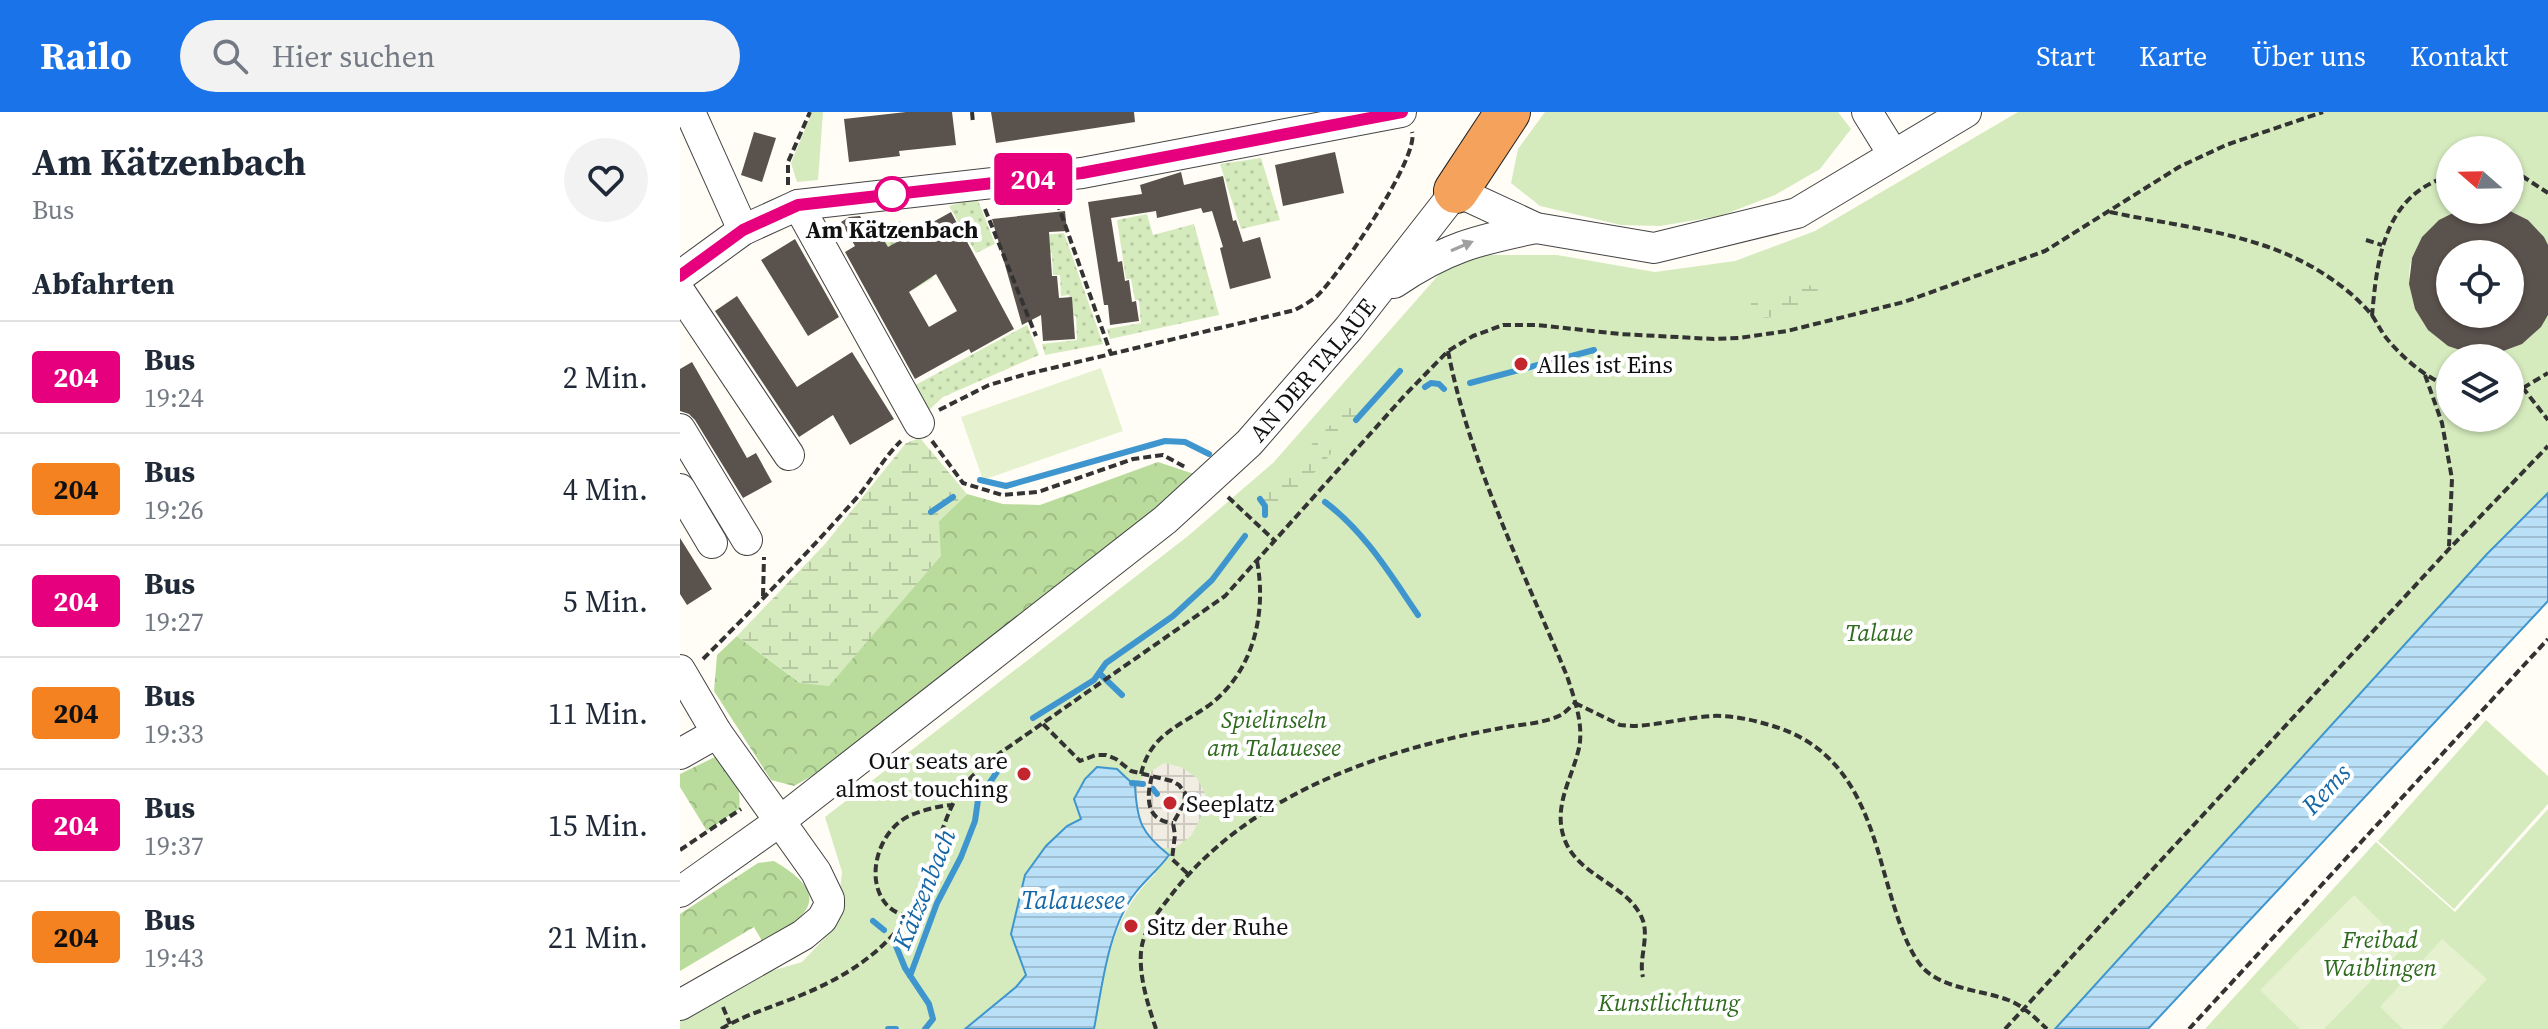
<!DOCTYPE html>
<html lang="de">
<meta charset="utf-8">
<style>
body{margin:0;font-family:"Source Serif 4",serif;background:#f2f2f3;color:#1f2937;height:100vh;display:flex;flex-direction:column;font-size:30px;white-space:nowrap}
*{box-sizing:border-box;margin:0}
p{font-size:26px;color:#747a83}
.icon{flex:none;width:44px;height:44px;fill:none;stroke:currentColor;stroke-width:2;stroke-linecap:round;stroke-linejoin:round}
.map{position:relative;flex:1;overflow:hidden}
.details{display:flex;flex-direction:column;background:#fff;width:680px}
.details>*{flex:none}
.badge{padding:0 16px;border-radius:6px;font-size:28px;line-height:52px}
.needle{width:52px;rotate:290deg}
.tools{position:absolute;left:1756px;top:24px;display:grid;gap:16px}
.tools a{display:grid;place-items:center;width:88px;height:88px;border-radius:50%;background:#fff;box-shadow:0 2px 6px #0004;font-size:40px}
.map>.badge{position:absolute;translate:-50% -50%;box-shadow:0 0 0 4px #fff}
h2{padding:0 32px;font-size:30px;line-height:72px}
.round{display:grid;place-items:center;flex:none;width:84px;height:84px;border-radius:42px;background:#f2f2f3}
.overview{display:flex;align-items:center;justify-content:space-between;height:136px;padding:0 32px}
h1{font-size:38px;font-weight:700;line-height:60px}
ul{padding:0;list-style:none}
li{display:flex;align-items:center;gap:24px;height:112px;padding:0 32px;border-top:2px solid #e0e1e3}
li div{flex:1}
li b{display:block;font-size:30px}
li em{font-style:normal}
li .badge{min-width:88px;font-weight:700;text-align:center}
header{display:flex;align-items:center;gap:48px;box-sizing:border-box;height:112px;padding:0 40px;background:#1a73e8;color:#fff}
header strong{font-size:38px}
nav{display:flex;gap:44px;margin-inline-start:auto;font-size:28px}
.search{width:560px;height:72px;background:#f2f2f3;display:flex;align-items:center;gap:20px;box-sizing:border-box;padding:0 28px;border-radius:44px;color:#747a83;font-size:30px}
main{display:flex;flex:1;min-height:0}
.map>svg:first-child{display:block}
.grass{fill:#d5ebbd;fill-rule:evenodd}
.forest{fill:url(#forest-crowns)}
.wetland{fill:url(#wetland-marsh)}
.garden{fill:url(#garden-dots)}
.pitch{fill:#e6f2cf}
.plaza{fill:url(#plaza-grid)}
.water{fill:url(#water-rules);stroke:#3f96cf;stroke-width:2}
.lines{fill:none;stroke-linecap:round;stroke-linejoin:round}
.stream{stroke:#3f96cf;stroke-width:6}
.building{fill:#5a524d;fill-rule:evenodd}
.minor-casing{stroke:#444;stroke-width:32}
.highway-casing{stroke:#222;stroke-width:46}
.path{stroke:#333;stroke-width:4;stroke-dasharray:8 4;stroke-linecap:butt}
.minor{stroke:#fff;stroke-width:30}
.highway{stroke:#f5a25d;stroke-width:44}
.oneway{fill:#a0a0a0}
.line-casing{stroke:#fff;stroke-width:18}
.line{stroke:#e6007e;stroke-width:12}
.stop-dot{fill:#fff;stroke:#e6007e;stroke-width:4}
.poi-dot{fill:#c4262e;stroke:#fff;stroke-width:3}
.labels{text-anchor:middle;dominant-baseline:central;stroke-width:8;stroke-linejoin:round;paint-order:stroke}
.stop-label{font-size:24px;font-weight:bold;fill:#111;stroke:#fff}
.poi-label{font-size:24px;fill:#111;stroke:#fff;text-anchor:start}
.street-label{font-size:24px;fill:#111;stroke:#fff}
.park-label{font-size:24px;font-style:italic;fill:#2f6b1f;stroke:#fff}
.water-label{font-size:26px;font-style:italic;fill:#1768a6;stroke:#fff}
</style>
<header>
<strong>Railo</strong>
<div class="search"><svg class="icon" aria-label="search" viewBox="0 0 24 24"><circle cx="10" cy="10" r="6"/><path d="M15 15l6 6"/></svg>Hier suchen</div>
<nav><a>Start</a><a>Karte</a><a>Über uns</a><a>Kontakt</a></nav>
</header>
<main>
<section class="details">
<div class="overview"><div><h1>Am Kätzenbach</h1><p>Bus</p></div><a class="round"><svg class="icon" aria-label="heart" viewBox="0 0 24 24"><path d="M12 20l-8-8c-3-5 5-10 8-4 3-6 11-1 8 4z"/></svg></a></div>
<h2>Abfahrten</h2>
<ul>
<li><span class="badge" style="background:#e6007e;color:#fff">204</span><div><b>Bus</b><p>19:24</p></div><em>2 Min.</em></li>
<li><span class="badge" style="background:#f58220;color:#111">204</span><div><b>Bus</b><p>19:26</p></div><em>4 Min.</em></li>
<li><span class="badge" style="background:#e6007e;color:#fff">204</span><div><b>Bus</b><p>19:27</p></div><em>5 Min.</em></li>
<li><span class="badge" style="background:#f58220;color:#111">204</span><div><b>Bus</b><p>19:33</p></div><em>11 Min.</em></li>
<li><span class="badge" style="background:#e6007e;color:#fff">204</span><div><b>Bus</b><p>19:37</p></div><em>15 Min.</em></li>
<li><span class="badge" style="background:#f58220;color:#111">204</span><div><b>Bus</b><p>19:43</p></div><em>21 Min.</em></li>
</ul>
</section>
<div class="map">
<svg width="1868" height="917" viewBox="0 0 1868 917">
<defs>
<pattern id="forest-crowns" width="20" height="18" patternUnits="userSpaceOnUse" patternTransform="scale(2)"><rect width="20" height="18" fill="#b9dc9c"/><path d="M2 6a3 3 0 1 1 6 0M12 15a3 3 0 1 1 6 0" fill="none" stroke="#9ebc85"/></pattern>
<pattern id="wetland-marsh" width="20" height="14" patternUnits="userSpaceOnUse" patternTransform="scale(2)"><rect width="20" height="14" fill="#d5ebbd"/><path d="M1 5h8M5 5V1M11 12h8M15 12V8" fill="none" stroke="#b6c8a1"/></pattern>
<pattern id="garden-dots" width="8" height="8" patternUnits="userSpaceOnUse" patternTransform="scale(2)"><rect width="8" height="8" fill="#d5ebbd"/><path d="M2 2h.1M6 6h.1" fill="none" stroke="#b6c8a1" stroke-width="1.8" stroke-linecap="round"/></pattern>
<pattern id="plaza-grid" width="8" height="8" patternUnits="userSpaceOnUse" patternTransform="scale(2)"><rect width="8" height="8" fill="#f1ede2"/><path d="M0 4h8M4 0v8" fill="none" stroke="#cecac1"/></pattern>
<pattern id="water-rules" width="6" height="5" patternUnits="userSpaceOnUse" patternTransform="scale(2)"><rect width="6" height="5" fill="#b9e0f7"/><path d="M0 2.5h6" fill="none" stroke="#9ebfd3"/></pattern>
</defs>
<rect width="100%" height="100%" fill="#fffdf5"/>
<!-- grass -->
<path class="grass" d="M132 0H143L138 68 117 70 111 51Z
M865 0H1158L1171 17 1140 57 1095 83 1040 104 980 114 941 113 860 94 831 71 838 37Z
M1338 0H1868V133L1848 108 1828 98 1830 38H1770V98H1779C1761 107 1754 115 1743 131 1740 136 1734 141 1732 146 1728 157 1729 172 1732 183 1747 251 1834 263 1868 203V381L1807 442 1375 917H414C425 858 430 805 475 762L469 727 456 703 455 674 437 657 401 707 387 714 332 822 346 863 336 875 285 917H0V908L74 864 122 850 156 814 162 760 145 705 508 424 593 351 762 159 805 143H877L975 160 1055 149 1135 119ZM1770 246H1830V306H1770Z
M1806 608 1868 664V692L1774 797 1698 729Z
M1868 697V917H1525L1696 730 1775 800Z"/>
<!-- forest -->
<path class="forest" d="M478 350 517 363 460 414 137 661 114 674 91 668 34 579 37 543 57 524 120 571 259 409 287 382 323 392 360 393Z
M35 645C54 652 62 678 59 697L27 719 0 675V662Z
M94 749C152 783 132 804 82 829L74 815 0 859V802L78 751Z"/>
<!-- wetland -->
<path class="wetland" d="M1127 172 1146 182 1140 196 1086 206 1071 201V186Z
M675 295 677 309 640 355 594 401 585 405 577 397 578 388 667 296Z
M240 326 287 382 259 409 261 444 149 574 120 571 57 524 145 432 226 331Z"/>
<!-- garden -->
<path class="garden" d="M581 46 600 108 561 117 540 52Z
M297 86 315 132 296 141 269 94Z
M467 102 473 123 514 112 539 203 430 227 427 217 461 211 459 188H455L451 167H446L437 108Z
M220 109 253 166 233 178 199 120Z
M384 121 423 232 365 243 362 232 397 228 396 204 389 203V183L381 184 380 163H373L372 141 364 142 363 123Z
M347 213 359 243 263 285 248 299 228 277Z"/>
<!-- pitch -->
<path class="pitch" d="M421 256 443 319 303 368 281 305Z
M1674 783 1725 834 1644 917H1620L1580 878Z
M1762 827 1807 867 1761 917H1723L1700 895Z"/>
<!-- plaza -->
<path class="plaza" d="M484 651 501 655 517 666 526 684 525 697 511 724 495 736H480L469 727 456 703 455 674 465 663Z"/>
<!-- water -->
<path class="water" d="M1868 381V489L1468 917H1375L1807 442Z
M417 655 437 657 455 674C457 709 461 721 489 743 479 757 466 767 456 780 428 815 422 875 414 917H285L336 875 346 863 331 822 345 763 366 734 387 714 401 707 394 687 405 667Z"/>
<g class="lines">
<!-- stream -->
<path class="stream" d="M790 271 914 238
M745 275 751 271 759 272 764 277
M676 308 720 259
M300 368 326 374 485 329 505 330 529 342
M580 387 585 394V403
M645 390C685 420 710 462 738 503
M251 400 273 385
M419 561 442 583
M353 606 414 568 426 551 493 504 532 468 565 424
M452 671 463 672
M473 677 477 682
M193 809 204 818
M216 834 225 856 249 892 253 907 245 917
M230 864 257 791 281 745 295 709 298 688 323 651
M208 917H216"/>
</g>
<!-- building -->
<path class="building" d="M226 0H272L276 33 219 39 220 44 169 50 164 7Z
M311 0H454L455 10 316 31Z
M74 20 96 26 82 70 61 63Z
M655 40 664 81 603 94 595 53Z
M501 60 504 73 543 64 553 109 556 108 563 130 580 125 591 166 550 177 540 136 543 135 532 99 523 101 521 96 477 106 476 99 431 106 438 150 442 149 445 169 449 168 452 190 456 189 459 209 430 213 428 193H424L408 90 462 82 460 73Z
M1779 98H1828L1848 108 1864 125 1868 133V203L1861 215 1842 232 1818 241 1792 242 1768 234 1748 218 1735 197 1729 172 1732 146 1742 125 1759 108ZM1770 142H1830V202H1770Z
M385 99 387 119 369 120 372 164H377L379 186 392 185 395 227 363 229 361 203 342 213 312 107Z
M271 100 334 217 291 241 289 237 235 267 165 140 175 134 161 110 169 105 180 104 192 124 199 120 208 135ZM256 162 277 199 249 215 229 180Z
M115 127 159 205 128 224 81 148Z
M57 184 117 275 172 240 214 307 170 333 153 303 119 325 35 199Z
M12 250 67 346 76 341 92 370 63 386 15 308 9 302 0 299V257Z
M0 426 32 477 7 493 0 482Z"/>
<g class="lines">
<!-- minor casing -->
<g class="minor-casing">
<g id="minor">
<path d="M10 0 63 118"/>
<path d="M1187 0 1213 42"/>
<path d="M118 93 239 311"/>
<path d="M0 164 63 118 118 93 402 61 721 0"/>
<path d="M714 171C765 136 797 128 856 116"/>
<path d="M0 180 109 343"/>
<path d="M0 317 67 428"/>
<path d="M0 377 32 431"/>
<path d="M0 558 37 621 136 760 149 787V794L142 807 123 823 0 893"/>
<path d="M0 642 37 621"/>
<path id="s1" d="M0 780 100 709 485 408 569 331 669 216 776 79 856 116 974 136 1117 101 1286 0"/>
</g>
</g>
<!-- highway casing -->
<g class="highway-casing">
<path id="highway" d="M776 79 828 0"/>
</g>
<!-- path -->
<path class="path" d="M292 0 293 11
M1830 62 1842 64 1868 81
M108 73V50L130 0
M377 90 431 242
M305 97 356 224
M1430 100C1505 116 1585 121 1650 166 1665 176 1679 188 1691 202 1697 210 1701 220 1708 228 1724 247 1746 266 1770 275
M1686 128 1702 133
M1692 204C1697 147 1704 82 1770 64
M768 239C790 352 843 458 887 564 894 586 904 612 899 636 892 667 873 693 884 726 897 764 945 771 961 804 971 823 958 846 963 865
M1745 263 1762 311 1772 367 1769 434
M1843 276 1868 261
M1830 277 1843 276 1868 308
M259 298 309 273 343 263 615 198C622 194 630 190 636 185 658 165 740 45 732 20
M252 329 283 371 322 383 358 380 453 347 483 343 507 356
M548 385 595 429
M83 484 84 445
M23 547C74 496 124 445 172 391 190 372 202 347 221 329
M895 591 940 613 953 614C979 613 1005 606 1031 604 1049 603 1069 607 1086 612 1162 632 1185 690 1204 760 1212 787 1224 835 1243 856 1263 877 1302 878 1328 888 1344 894 1355 906 1367 917
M363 612 400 649 416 643H426L436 647 451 659 492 669 499 673 505 681 504 692 493 711 495 723 492 747 508 762
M461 662C470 623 498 615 528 594 573 561 587 502 577 449
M472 664C466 686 466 709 493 711
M0 738 61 697
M228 805C220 802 212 799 206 792 184 766 199 718 229 704 242 698 259 694 272 693
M43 895 50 912
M41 917C63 904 86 897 109 888 153 871 190 851 221 814 253 775 254 721 280 679 290 664 306 652 320 641L545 484 725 283 768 239 793 224 823 213H857L940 222 1034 227 1059 226 1107 219 1224 190 1365 139 1499 55 1546 33 1643 0
M476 917C468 893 459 865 461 840 463 817 479 799 492 782 557 699 657 655 756 630 779 624 804 619 827 615 845 612 865 611 881 603 886 600 890 595 895 591
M1325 917 1769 437 1868 334
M1509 917 1868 527"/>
<!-- minor -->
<use href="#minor" class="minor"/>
<!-- highway -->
<use href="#highway" class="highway"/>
</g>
<!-- one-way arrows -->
<defs><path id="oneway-solid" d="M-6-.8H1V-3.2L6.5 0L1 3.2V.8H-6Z" transform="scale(2)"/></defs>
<use class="oneway" href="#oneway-solid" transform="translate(782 134) rotate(-23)"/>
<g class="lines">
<!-- line casing -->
<g class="line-casing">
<path id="line" d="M0 164 63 118 118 93 402 61 722 0"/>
</g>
<!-- line -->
<use href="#line" class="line"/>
</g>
<!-- markers -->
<circle class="stop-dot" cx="212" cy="82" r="16"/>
<g class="poi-dot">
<circle cx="841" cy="252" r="8"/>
<circle cx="344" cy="662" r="8"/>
<circle cx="490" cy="691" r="8"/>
<circle cx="451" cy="814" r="8"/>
</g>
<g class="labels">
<!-- stop labels -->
<g class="stop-label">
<text x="212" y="117">Am Kätzenbach</text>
</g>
<!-- poi labels -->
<g class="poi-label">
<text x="857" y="252">Alles ist Eins</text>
<text x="328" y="648" text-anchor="end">Our seats are<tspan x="328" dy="28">almost touching</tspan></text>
<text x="506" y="691">Seeplatz</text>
<text x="467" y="814">Sitz der Ruhe</text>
</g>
<!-- street labels -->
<g class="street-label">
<text stroke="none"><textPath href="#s1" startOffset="822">AN DER TALAUE</textPath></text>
</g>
<!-- park labels -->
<g class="park-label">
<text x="1199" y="520">Talaue</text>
<text x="594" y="607">Spielinseln<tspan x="594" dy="28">am Talauesee</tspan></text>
<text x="1700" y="827">Freibad<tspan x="1700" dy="28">Waiblingen</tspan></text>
<text x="989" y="890">Kunstlichtung</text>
</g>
<!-- water labels -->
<g class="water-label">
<text transform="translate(1646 677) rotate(-47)">Rems</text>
<text transform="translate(244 777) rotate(-68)">Kätzenbach</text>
<text x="393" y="788">Talauesee</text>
</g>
</g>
</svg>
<div class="tools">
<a><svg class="needle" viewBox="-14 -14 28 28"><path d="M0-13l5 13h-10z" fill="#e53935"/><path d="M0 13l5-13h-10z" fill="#747a83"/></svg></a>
<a><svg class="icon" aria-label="locate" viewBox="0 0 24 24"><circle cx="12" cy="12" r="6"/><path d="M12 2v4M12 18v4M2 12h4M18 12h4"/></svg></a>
<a><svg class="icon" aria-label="layers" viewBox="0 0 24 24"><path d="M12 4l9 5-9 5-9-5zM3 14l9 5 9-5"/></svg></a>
</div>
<b class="badge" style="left:353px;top:67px;background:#e6007e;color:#fff">204</b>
</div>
</main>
